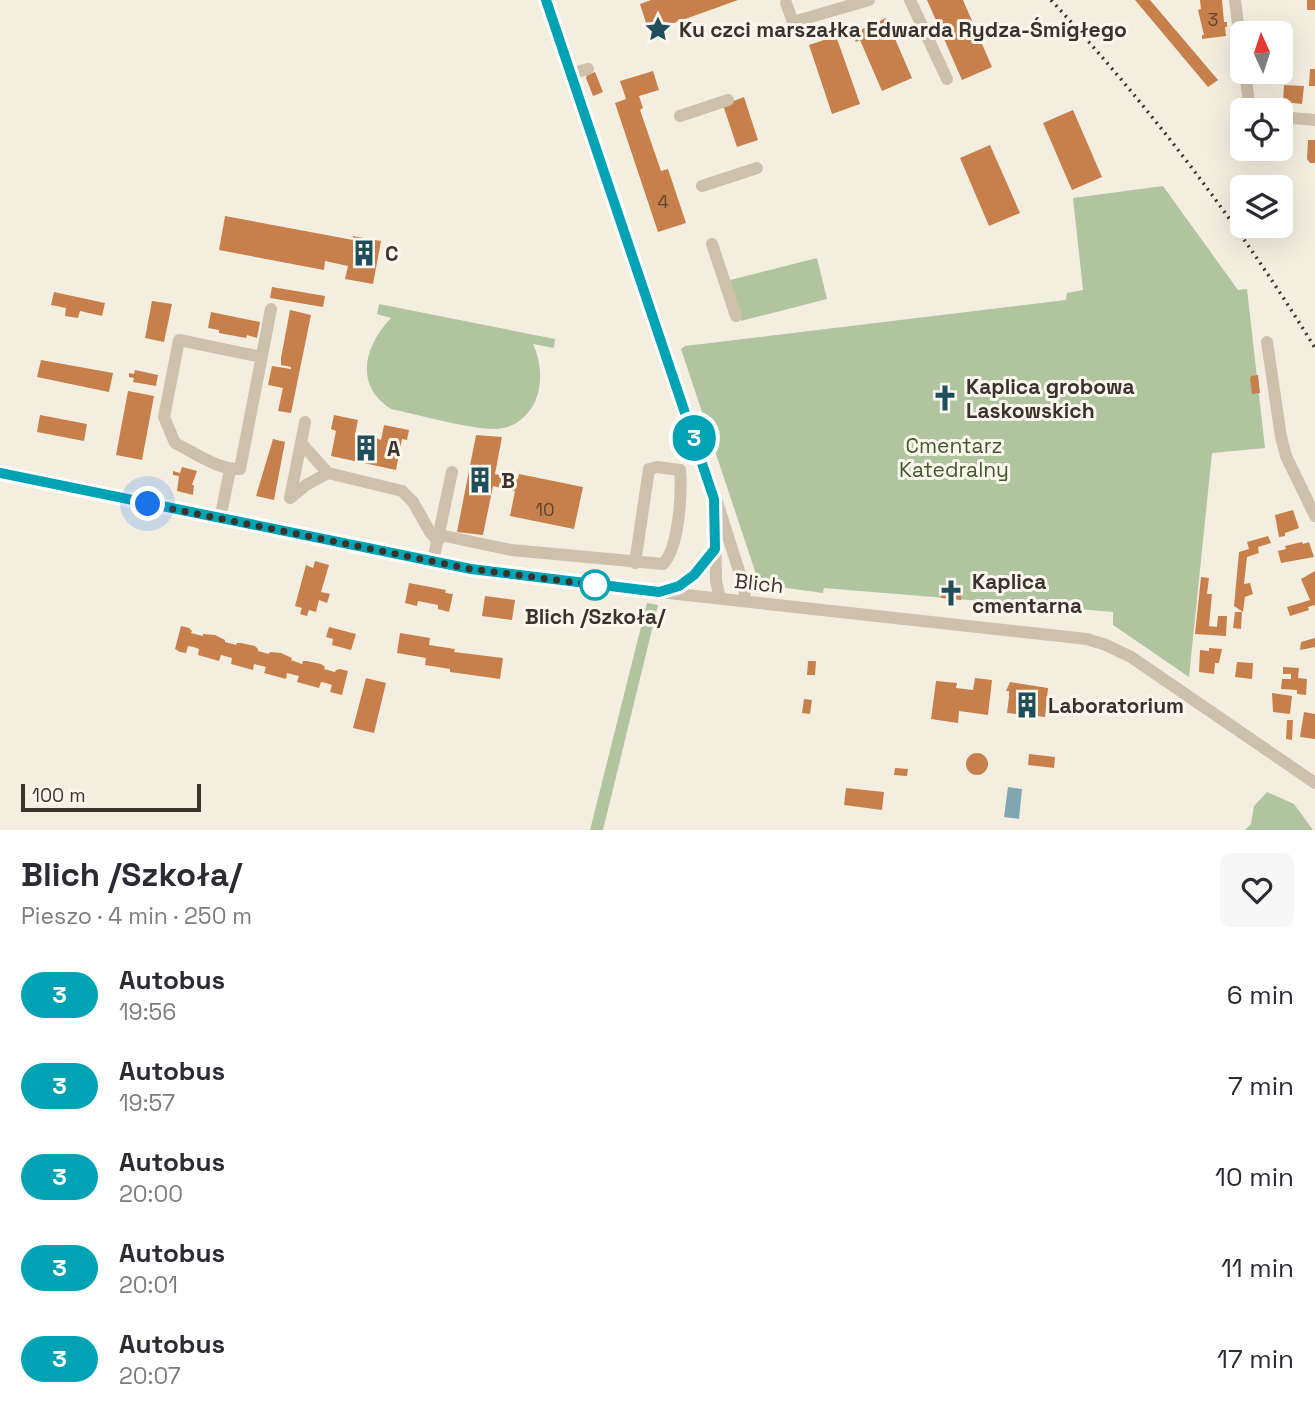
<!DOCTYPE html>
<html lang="pl">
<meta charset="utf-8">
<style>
body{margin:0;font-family:"Space Grotesk",sans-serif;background:#f7f7f7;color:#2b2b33;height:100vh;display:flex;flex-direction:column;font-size:26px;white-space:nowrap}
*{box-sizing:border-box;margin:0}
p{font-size:23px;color:#7c7c81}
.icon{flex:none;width:38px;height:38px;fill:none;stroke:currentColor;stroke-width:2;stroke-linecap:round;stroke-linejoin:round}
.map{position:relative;height:830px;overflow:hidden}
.side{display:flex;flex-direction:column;background:#fff;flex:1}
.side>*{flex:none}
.badge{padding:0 14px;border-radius:23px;font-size:24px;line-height:46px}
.needle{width:46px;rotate:357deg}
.tools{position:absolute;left:1230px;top:21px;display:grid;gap:14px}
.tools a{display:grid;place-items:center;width:63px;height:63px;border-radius:10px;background:#fff;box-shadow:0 7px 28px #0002;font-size:35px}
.scale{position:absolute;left:21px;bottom:18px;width:180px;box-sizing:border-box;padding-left:7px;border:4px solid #3a332b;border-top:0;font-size:19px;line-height:24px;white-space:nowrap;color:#3a332b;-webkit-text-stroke:5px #fbf7ed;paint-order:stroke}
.you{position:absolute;width:35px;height:35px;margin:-18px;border:5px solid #fff;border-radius:50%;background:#1a73e8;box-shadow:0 0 0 10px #1a73e833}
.map>.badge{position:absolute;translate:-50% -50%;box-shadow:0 0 0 4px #fff}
.round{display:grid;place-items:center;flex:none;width:74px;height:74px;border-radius:10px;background:#f7f7f7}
.summary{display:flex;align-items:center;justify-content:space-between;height:119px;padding:0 21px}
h1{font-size:33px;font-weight:600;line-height:52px}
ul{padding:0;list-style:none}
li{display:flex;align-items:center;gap:21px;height:91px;padding:0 21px}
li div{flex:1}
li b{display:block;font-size:26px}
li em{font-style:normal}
li .badge{min-width:77px;font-weight:700;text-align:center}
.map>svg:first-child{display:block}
.green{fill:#b1c4a0}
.water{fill:#7fa6b2}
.building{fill:#c7804b}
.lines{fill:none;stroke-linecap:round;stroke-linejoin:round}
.minor{stroke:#cdc1ac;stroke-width:12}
.rail{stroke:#3a332b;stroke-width:3.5;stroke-dasharray:2 5;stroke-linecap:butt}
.line-casing{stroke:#fff;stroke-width:16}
.line{stroke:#00a3b4;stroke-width:10}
.walk{stroke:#3a332b;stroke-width:7;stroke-dasharray:0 12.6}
.stop-dot{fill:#fff;stroke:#00a3b4;stroke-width:3.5}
.labels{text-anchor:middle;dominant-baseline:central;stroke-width:6;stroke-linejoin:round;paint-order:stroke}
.number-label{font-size:18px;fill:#5d4633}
.poi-label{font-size:21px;font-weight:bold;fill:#3a332b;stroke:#fbf7ed;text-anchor:start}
.park-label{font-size:21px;fill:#41592e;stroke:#fbf7ed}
.street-label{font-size:21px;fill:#3a332b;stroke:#fbf7ed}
.stop-label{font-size:21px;font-weight:bold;fill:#3a332b;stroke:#fbf7ed}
</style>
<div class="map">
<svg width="1315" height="830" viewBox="0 0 1315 830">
<rect width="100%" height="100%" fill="#f4eee1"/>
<!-- green -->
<path class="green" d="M1163 186 1238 290 1247 289 1265 448 1212 453 1189 677 1113 625V612L824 588 823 593 765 585 758 580 681 349 685 346 1066 300 1067 293 1083 290 1073 198Z
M817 258 827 299 741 321 730 280Z
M379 304 555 339 554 348 533 344C541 361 543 384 535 402 528 415 518 425 503 428 482 433 416 414 391 409 353 385 365 345 391 318L377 314Z
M647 603 658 605 603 830H590Z
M1267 792 1294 804 1313 830H1245L1251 824 1254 806Z"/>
<!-- water -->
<path class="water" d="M1008 787 1022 789 1019 819 1004 817Z"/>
<!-- building -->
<path class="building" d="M651 0H738L649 32 640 4Z
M927 0H963L992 67 962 80Z
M1135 0H1150L1218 80 1208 87Z
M1200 0H1222L1224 22H1227V27H1225L1226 36 1202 39V35H1204L1198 10 1201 9Z
M1307 0H1315V10H1307Z
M886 18 912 78 882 91 860 40 856 42 852 34Z
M836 36 860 104 832 114 809 45Z
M1310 69H1315V86H1309Z
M653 71 659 90 639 96 643 108 640 110 661 171 668 169 686 223 658 232 615 103 626 99 620 81Z
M595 72 603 92 593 96 586 78 587 75Z
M1284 85 1304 86 1302 104 1283 102Z
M744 97 758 140 737 147 723 105Z
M1073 110 1102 177 1072 190 1043 123Z
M1281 136 1293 138 1291 157 1269 155 1270 149H1281Z
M1308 140H1315V163H1310L1307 159Z
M990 145 1020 213 989 226 960 158Z
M225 216 353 240V236L381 241 373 284 345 279 348 266 325 261 324 270 219 250Z
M272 287 325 296 323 307 270 298Z
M54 292 105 303 102 316 80 311 78 318 65 316 66 308 51 305Z
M152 301 172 304 164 342 145 338Z
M290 310 311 315 291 413 278 411 283 388 268 385 272 366 291 369V367L281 365V358Z
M211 312 260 322 257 338 247 335 246 338 219 333V330L208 328Z
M41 360 113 373 109 392 37 377Z
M135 370 158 375 156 386 133 382 134 378 129 377V373L134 374Z
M1258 375 1260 393 1252 394 1250 379 1251 376Z
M128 391 154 396 142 460 116 455Z
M40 415 87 424 84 441 37 432Z
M334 415 358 420 355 435 363 437 365 434 381 440 384 425 409 430 407 440 402 439 396 470 331 456 336 431 331 429Z
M476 435 502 437 495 474 518 479 519 474 583 487 574 529 510 516 515 491 493 486 483 535 457 532Z
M273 439 285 442 274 500 256 496Z
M182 467 197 471 192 485H194L193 495 177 491 179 476 173 475V471L180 473Z
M1293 510 1299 528 1285 533V536L1279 537 1275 515Z
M1268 536 1271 543 1258 547 1259 553 1247 557 1244 584 1250 583 1253 594 1245 597 1243 612 1234 606 1239 552 1249 549 1247 542Z
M1302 542 1303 544 1309 542 1314 557 1281 563 1278 551 1286 549 1285 546Z
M315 561 329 565 321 592 330 594 327 603 319 600 316 612 309 610 307 616 300 614 302 608 295 606 306 565 313 568Z
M1315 571V605L1308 607 1309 610 1290 616 1287 607 1310 600 1301 579Z
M1201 577 1209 578 1207 594H1212L1209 626 1217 627 1218 616H1227L1226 636 1195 634Z
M409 583 446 590 445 593 453 594 449 612 438 609V605L418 601 417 606 405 603Z
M941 588 962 590 961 600 941 598Z
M485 596 515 600 512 620 482 616Z
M1235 612H1242L1241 629 1233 628Z
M181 626 189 628 192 631 191 633 203 636V634L215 635 225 640V642L236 645 237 643H241L255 646 258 649V651L269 654 270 652 281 653 292 658 291 660 302 664 303 661H307L321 664 325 667 324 669 335 672 336 670 340 669 348 671 342 695 330 692 332 685 326 683 321 682 319 688 297 682 299 676 287 673 286 679 264 673 266 667 254 664 253 670 231 664 232 658 221 655 219 661 198 655 199 649 194 647 188 646 186 653 180 652 175 649Z
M329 627 356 634 351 650 332 645 333 639 326 637Z
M400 633 430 638 429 645 455 649 454 652 503 658 500 679 450 672V669L425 665 426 658 397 653Z
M1315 638V647L1300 650 1301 642Z
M1209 648 1222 649 1219 663H1215L1214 674 1199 672 1200 650 1209 651Z
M808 661H816L815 675H807Z
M1237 662 1253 663 1252 679 1235 677Z
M1283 667 1299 668 1298 678 1307 679 1306 695 1297 694V690L1281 689 1282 679H1291V674H1283Z
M366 678 386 683 374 733 353 728Z
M975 678 992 680 988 715 959 711 958 723 931 719 936 681 957 683 956 688 973 690Z
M1010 682 1048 688 1045 717 1007 713 1009 697V691H1006Z
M1272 693 1292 696 1290 714 1273 712Z
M804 699 812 700 810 714 802 713Z
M1304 712 1315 714V739L1300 737Z
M1287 720H1293L1292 740 1286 739Z
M966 764a11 11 0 1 1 22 0a11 11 0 1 1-22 0Z
M1029 754 1055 757 1054 768 1028 765Z
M895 768 908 769 907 776 894 775Z
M846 788 884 792 882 810 844 805Z"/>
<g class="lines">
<!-- minor -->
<path class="minor" d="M546 0 719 508 745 590 744 601
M910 0 947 79
M1235 0 1242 56
M786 3 793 22 869 0
M1245 72 1250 110
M571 74 588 69
M680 116 728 100
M1281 117 1315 120
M702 186 757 168
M712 244 736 316
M1267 342 1281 437 1286 456 1315 516
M261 357 179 340 164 417 175 443C195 453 218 470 240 469L271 309
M301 443 305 422
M0 473 471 569 558 581 1087 639 1106 645 1131 657 1315 783
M328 473 306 485 290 498 301 443 328 473 402 491 413 502 430 532 438 541
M715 510 716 581 720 598
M220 519 230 470
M440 535 511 550 663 564C679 548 682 493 680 470L657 467 649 469 635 563
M433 561 452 472
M666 590C689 583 700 568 715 549"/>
<!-- rail -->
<path class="rail" d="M1051 0C1150 107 1239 224 1315 348"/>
</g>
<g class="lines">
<!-- line casing -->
<g class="line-casing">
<path id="line" d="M0 473 471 569 659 592 679 586 694 575 715 549 714 499 546 0"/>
</g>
<!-- line -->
<use href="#line" class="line"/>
<!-- walk -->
<path class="walk" d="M148 504 471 569 595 585"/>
</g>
<!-- icons -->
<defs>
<g id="sight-bare" transform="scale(2.1)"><path d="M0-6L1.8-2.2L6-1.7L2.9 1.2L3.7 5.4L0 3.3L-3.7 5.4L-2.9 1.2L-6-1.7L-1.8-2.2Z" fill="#1f4e5d" stroke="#fbf7ed" stroke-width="2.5" paint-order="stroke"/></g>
<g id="building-bare" transform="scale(2.1)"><path d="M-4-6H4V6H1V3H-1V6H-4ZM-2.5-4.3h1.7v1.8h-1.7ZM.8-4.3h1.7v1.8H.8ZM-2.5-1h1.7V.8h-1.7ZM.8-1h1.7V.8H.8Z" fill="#1f4e5d" stroke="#fbf7ed" stroke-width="2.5" paint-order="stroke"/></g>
<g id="church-bare" transform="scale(2.1)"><path d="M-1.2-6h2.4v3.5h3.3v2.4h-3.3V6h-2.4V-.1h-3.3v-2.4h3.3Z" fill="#1f4e5d" stroke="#fbf7ed" stroke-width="2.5" paint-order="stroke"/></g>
</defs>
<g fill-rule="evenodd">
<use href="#sight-bare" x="658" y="29"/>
<use href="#building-bare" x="364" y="253"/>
<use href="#church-bare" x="945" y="398"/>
<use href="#building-bare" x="366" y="448"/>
<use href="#building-bare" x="480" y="480"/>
<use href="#church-bare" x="951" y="593"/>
<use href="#building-bare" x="1027" y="705"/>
</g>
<!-- markers -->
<circle class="stop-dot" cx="595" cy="585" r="14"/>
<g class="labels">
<!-- number labels -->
<g class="number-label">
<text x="1213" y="19">3</text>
<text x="663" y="201">4</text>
<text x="545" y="509">10</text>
</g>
<!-- poi labels -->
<g class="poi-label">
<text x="679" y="29">Ku czci marszałka Edwarda Rydza-Śmigłego</text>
<text x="385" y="253">C</text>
<text x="966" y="386">Kaplica grobowa<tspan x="966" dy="24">Laskowskich</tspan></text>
<text x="387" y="448">A</text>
<text x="501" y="480">B</text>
<text x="972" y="581">Kaplica<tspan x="972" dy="24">cmentarna</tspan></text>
<text x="1048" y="705">Laboratorium</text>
</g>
<!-- park labels -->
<g class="park-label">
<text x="954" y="445">Cmentarz<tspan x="954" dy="24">Katedralny</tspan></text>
</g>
<!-- street labels -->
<g class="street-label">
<text transform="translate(759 583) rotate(6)">Blich</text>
</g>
<!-- stop labels -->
<g class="stop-label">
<text x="595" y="616">Blich /Szkoła/</text>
</g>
</g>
</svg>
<div class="tools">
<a><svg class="needle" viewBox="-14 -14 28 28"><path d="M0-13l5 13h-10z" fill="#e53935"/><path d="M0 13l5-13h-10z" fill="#7c7c81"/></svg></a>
<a><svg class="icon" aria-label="locate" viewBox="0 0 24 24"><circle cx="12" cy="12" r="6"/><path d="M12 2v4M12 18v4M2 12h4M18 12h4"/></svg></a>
<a><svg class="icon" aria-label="layers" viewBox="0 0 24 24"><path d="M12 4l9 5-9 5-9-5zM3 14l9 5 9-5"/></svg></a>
</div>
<div class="scale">100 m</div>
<div class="you" style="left:148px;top:504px"></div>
<b class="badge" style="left:694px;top:438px;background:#00a3b4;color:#fff">3</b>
</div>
<section class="side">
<div class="summary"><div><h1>Blich /Szkoła/</h1><p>Pieszo · 4 min · 250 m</p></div><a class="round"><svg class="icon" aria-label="heart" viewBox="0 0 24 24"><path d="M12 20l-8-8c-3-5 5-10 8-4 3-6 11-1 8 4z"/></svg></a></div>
<ul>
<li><span class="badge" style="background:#00a3b4;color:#fff">3</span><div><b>Autobus</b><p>19:56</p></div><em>6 min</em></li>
<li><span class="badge" style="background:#00a3b4;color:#fff">3</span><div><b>Autobus</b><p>19:57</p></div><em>7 min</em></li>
<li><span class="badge" style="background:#00a3b4;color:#fff">3</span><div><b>Autobus</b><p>20:00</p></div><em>10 min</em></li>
<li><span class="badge" style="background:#00a3b4;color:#fff">3</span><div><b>Autobus</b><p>20:01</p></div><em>11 min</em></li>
<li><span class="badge" style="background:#00a3b4;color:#fff">3</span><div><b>Autobus</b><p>20:07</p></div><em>17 min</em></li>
</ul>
</section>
